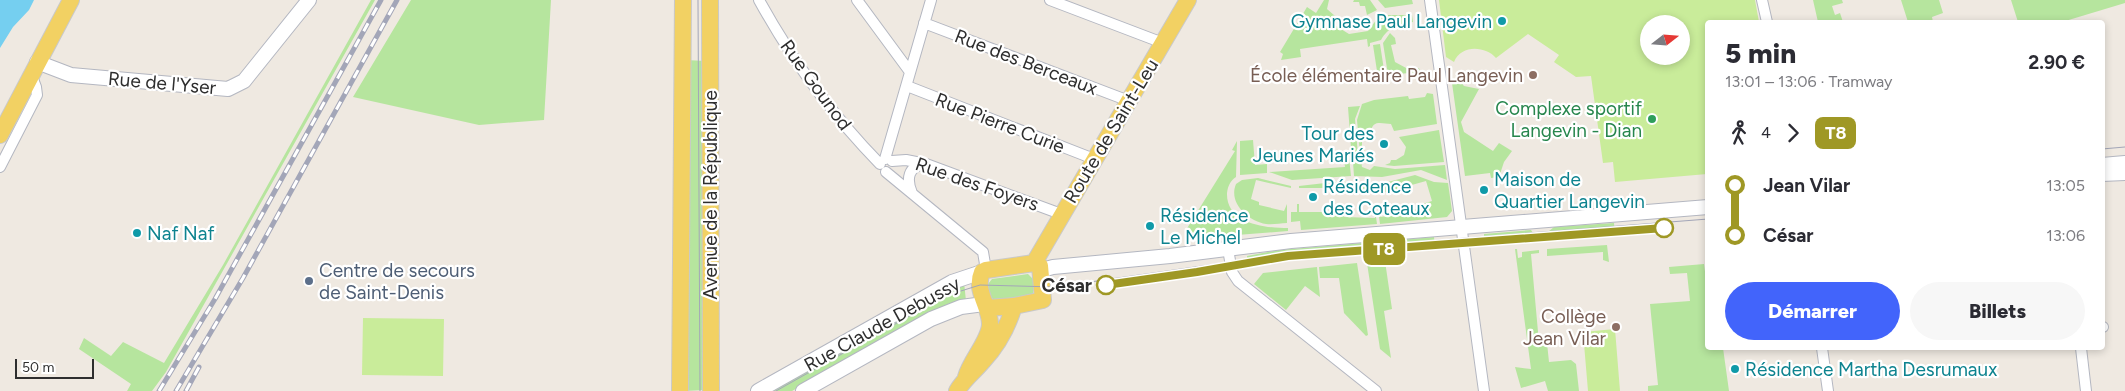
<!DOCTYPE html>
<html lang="fr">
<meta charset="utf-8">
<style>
body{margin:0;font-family:Figtree,sans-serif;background:#f7f7f7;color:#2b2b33;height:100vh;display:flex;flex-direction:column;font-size:19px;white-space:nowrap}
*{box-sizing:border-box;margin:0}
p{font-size:16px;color:#7c7c81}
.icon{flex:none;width:28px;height:28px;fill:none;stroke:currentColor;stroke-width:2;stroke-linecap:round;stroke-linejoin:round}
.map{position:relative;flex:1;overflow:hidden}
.sheet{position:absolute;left:1705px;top:20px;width:400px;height:330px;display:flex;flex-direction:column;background:#fff;border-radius:5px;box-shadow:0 2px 8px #0003}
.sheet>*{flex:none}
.badge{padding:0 10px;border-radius:8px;font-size:18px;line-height:32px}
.needle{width:32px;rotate:73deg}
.buttons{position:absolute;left:1640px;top:15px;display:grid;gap:10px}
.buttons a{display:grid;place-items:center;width:50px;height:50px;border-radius:50%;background:#fff;box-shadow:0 2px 8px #0003;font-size:25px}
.scale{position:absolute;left:15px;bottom:12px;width:79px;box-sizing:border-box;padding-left:5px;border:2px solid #2e2e2e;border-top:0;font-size:14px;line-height:18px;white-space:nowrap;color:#2e2e2e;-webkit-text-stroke:4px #fff;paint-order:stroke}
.map>.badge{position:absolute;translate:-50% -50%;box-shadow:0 0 0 2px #fff}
.legs{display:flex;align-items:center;gap:8px;height:55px;padding:0 20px;font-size:16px}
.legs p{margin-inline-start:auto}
.headline{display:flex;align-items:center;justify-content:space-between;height:85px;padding:0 20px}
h1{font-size:28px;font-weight:800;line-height:38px}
.action{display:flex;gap:10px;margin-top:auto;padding:10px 20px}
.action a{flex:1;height:58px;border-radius:30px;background:#4264fb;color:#fff;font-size:20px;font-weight:800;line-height:58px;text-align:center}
.action a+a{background:#f7f7f7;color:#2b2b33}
ul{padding:0 20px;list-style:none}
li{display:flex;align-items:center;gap:18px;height:50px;font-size:19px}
li i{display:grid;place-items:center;width:8px;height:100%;margin:0 6px;background:currentColor}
li i::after{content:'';width:12px;height:12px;margin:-6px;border:4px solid;border-radius:50%;background:#fff}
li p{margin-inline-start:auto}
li:first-child i{background:linear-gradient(#0000 50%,currentColor 0)}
li:last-child i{background:linear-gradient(currentColor 50%,#0000 0)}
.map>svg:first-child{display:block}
.green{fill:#b6e59e}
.pitch{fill:#c9ec9a;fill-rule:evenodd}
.water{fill:#75cff0}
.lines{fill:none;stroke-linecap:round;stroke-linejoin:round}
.street-casing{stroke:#b4b7c1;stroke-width:12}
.secondary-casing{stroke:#b4b7c1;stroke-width:16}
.primary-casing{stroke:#c9c9c9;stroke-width:18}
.street{stroke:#fff;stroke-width:10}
.secondary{stroke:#fff;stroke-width:14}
.primary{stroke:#f2d163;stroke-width:16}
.tram{stroke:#a3a6b8;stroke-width:1}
.rail-casing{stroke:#a3a6b8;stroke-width:5}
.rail{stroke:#fff;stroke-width:3;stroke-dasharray:9;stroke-linecap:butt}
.line-1-casing{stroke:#fff;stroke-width:11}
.line-1{stroke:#9f9825;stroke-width:8}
.culture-dot{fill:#0f9aa8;stroke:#fff;stroke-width:2}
.education-dot{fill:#8d6e63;stroke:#fff;stroke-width:2}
.leisure-dot{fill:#2e9e5b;stroke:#fff;stroke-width:2}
.stop-1-dot{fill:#fff;stroke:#9f9825;stroke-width:2.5}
.service-dot{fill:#5c6f8a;stroke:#fff;stroke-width:2}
.labels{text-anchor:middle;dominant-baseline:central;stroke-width:4.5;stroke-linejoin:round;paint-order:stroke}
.culture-label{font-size:19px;fill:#0d838f;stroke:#fff;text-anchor:start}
.street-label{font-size:19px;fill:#2e2e2e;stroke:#fff}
.education-label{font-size:19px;fill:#785e54;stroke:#fff;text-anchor:end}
.leisure-label{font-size:19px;fill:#27864d;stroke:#fff;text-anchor:end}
.service-label{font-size:19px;fill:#4e5e75;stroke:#fff;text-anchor:start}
.stop-label{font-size:19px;font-weight:bold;fill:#2e2e2e;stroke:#fff;text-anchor:end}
</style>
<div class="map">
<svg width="2125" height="391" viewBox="0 0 2125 391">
<rect width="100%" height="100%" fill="#efe9e1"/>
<!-- green -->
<path class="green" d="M371 0H375L166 372 152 391H127L131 384 79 349 84 338 111 356 123 342 164 363 223 265Z
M411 0H551L544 120 479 125 353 97Z
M1324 0H1329L1327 9 1335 16 1336 26 1349 34 1368 31 1380 15H1412L1413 22C1398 25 1389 26 1381 40L1370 43V46L1368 47 1367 39 1300 49 1301 57 1281 60 1283 54 1280 52 1307 7 1316 13Z
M1354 0H1370L1377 10 1367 15 1365 6H1360L1359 2H1353Z
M1378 0H1412L1413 4 1385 8Z
M1813 0H1842L1843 3 1832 6 1835 15 1840 13 1843 22H1818Z
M1901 0H1939L1943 13 1932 17 1933 22H1908Z
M2011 0H2125V3L2062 22H2018Z
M1390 33 1395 38 1396 44 1391 45 1395 62 1408 69 1419 68 1420 72 1388 75 1383 43Z
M1380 44 1384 70 1377 71 1373 45Z
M686 60 705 61V390L684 391Z
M1456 77 1464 86 1479 89 1461 122 1464 132 1493 151 1499 143 1512 151 1504 162 1499 177 1491 178 1490 173 1465 176 1452 83Z
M1427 93 1433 94 1437 124 1394 131 1391 124C1383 124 1372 119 1371 132L1367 133 1362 141V147L1365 150 1360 153 1357 120 1362 104 1374 100 1408 96 1409 99 1425 97Z
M1360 106 1355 119 1358 156 1352 161 1348 107Z
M1439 130 1444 162 1394 166 1385 165 1390 163 1391 160H1396L1404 155 1406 147 1399 137Z
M1253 140 1255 165 1267 164V173L1240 175V141Z
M1237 141 1236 177C1230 181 1228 186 1227 193 1226 224 1266 228 1288 228V231L1186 239V230L1235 151 1232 150Z
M1360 155 1362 167 1370 170 1374 166 1395 169 1445 165 1447 180 1421 170 1382 177 1354 176 1353 162H1357Z
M1344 157H1349L1351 176 1292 180 1269 172 1345 167Z
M1415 175 1434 182 1448 183 1452 211 1447 217 1380 224 1378 209 1381 217 1386 216 1384 208H1387L1389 216 1420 208 1419 205 1432 201 1426 181 1383 193 1380 184Z
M1258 178 1291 186V188L1256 180 1251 199 1259 202V205L1284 211 1287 204V223C1280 223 1273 225 1266 224 1248 221 1228 203 1236 184L1242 180Z
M1334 182 1375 183V193H1334V191H1326V188H1299V186Z
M1297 204H1299V212H1334L1335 214H1343L1344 217 1375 218V210L1377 224 1301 230 1300 221 1291 222V212H1297Z
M1614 223 1615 234 1546 239 1548 232 1554 227Z
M1531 230 1537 239 1484 244V234Z
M1434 237 1435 247 1286 259 1248 266 1247 256 1279 250Z
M1607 245 1609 262 1603 260V252L1547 256V249Z
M1515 249H1517L1518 258 1522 257V252L1539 250V253L1531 254 1539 343H1547L1549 362 1571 360 1576 364 1579 391H1548L1545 381 1521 388 1515 367 1531 369Z
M1385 261 1392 309 1384 311 1391 358 1380 349 1367 263Z
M1357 263 1368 335 1366 336 1344 313 1339 278H1320L1319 267Z
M1704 264 1708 294V348H1723L1729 391H1648V386L1658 385 1650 304 1690 301 1687 273 1670 274 1669 267Z
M1317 267 1320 297 1305 286 1286 310 1254 284 1263 273Z
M1028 274 1034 280 1033 296 996 301 990 297 988 284 992 279Z
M964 282 966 301 928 314 792 391H769Z"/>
<!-- pitch -->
<path class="pitch" d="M1439 0H1755L1759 22H1708L1707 174 1615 182 1613 162 1603 163 1591 76 1576 77 1554 62 1559 55 1528 34 1496 58C1486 46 1461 44 1454 62L1446 57ZM1649 24H1681V56H1649Z
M363 318 444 319 443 376 362 375Z
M1615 329 1620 391H1588L1583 332Z"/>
<!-- water -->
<path class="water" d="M0 0H34L29 10 13 27 0 48Z"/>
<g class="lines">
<!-- street casing -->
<g class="street-casing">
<path id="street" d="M759 0C792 60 832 115 880 164
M857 0 910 72
M1050 0 1163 43
M1430 0 1484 391
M1762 0 1767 22
M924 23 1129 101
M907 86 1094 159
M885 159 931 0
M892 161 906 160 926 164 1061 214
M0 167 37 95 36 87 31 74
M886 172 983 252 986 270
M912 193C906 179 908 166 925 164
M1228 249 1232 272 1238 281 1376 391
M2102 327H2103
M1822 348 1828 391
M2081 348 2086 391"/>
</g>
<!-- secondary casing -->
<g class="secondary-casing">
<path id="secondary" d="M37 62 71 75 228 89 244 81 309 0
M2102 165 2125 163
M2102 174 2125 173
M1042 270 1053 267 1170 256 1291 241 1708 207
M758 391 952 282 982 272
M803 391 931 319 961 307 984 304"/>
</g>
<!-- primary casing -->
<g class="primary-casing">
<path id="primary" d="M710 0 711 391
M0 135 71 0
M1034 263 1188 0
M966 377C970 361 990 340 990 324 990 306 974 291 982 272L986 270 1034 263 1040 266 1043 300 1014 306 987 308
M680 391 683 0
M957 391C964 379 974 372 983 361 997 346 1008 326 1014 306"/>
</g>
<!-- street -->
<use href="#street" class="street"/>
<!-- secondary -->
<use href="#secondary" class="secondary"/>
<!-- primary -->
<use href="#primary" class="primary"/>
<!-- tram -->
<path class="tram" d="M698 0 700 391
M2102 149 2125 147
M776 391 945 296 980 285 1055 287 1216 264 1287 252 1708 219"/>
<!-- rail casing -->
<g class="rail-casing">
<path id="rail" d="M159 391 215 299 381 0
M176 391 243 278 397 0
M186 391 199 367"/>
</g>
<!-- rail -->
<use href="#rail" class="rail"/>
</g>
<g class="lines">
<!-- line-1 casing -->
<g class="line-1-casing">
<path id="line-1" d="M1106 285 1197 272 1288 256 1664 228"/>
</g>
<!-- line-1 -->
<use href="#line-1" class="line-1"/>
</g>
<!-- markers -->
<g class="culture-dot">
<circle cx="1502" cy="21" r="5"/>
<circle cx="1384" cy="144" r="5"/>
<circle cx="1484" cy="190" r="5"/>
<circle cx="1313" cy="197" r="5"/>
<circle cx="1150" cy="226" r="5"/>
<circle cx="137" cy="233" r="5"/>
<circle cx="1735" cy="369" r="5"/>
</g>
<g class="education-dot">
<circle cx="1533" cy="75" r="5"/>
<circle cx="1616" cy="327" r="5"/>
</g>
<circle class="leisure-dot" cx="1652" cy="119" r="5"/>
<g class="stop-1-dot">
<circle cx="1664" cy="228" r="9"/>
<circle cx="1106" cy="285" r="9"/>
</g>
<circle class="service-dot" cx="309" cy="281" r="5"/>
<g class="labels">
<!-- culture labels -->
<g class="culture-label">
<text x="1492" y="21" text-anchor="end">Gymnase Paul Langevin</text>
<text x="1374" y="133" text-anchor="end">Tour des<tspan x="1374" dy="22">Jeunes Mariés</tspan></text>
<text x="1494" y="179">Maison de<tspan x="1494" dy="22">Quartier Langevin</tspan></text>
<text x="1323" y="186">Résidence<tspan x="1323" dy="22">des Coteaux</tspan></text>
<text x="1160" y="215">Résidence<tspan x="1160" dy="22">Le Michel</tspan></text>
<text x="147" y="233">Naf Naf</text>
<text x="1745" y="369">Résidence Martha Desrumaux</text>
</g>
<!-- street labels -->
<g class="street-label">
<text transform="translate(1026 62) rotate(21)">Rue des Berceaux</text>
<text transform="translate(162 83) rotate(5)">Rue de l'Yser</text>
<text transform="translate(816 85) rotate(54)">Rue Gounod</text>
<text transform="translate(1000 123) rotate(21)">Rue Pierre Curie</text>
<text transform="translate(1111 131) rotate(-59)">Route de Saint-Leu</text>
<text transform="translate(977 184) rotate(19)">Rue des Foyers</text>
<text transform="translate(710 195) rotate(-90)">Avenue de la République</text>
<text transform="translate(882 324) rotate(-29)">Rue Claude Debussy</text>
</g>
<!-- education labels -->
<g class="education-label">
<text x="1523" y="75">École élémentaire Paul Langevin</text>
<text x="1606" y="316">Collège<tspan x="1606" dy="22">Jean Vilar</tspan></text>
</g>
<!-- leisure labels -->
<g class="leisure-label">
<text x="1642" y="108">Complexe sportif<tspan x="1642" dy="22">Langevin - Dian</tspan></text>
</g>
<!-- service labels -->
<g class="service-label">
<text x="319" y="270">Centre de secours<tspan x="319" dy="22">de Saint-Denis</tspan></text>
</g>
<!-- stop labels -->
<g class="stop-label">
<text x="1092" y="285">César</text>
</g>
</g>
</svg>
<div class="buttons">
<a><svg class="needle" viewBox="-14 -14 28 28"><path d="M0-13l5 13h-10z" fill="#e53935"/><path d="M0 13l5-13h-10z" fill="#7c7c81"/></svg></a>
</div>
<div class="scale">50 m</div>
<b class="badge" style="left:1384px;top:249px;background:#9f9825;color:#fff">T8</b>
<section class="sheet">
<div class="headline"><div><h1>5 min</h1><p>13:01 – 13:06 · Tramway</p></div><b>2.90 €</b></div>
<div class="legs"><svg class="icon" aria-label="walk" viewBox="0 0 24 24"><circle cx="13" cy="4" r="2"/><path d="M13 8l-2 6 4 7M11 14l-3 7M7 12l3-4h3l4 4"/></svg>4<svg class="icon" aria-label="forward" viewBox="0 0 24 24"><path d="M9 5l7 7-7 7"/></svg><b class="badge" style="background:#9f9825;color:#fff">T8</b></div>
<ul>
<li><i style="color:#9f9825"></i><b>Jean Vilar</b><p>13:05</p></li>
<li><i style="color:#9f9825"></i><b>César</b><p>13:06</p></li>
</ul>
<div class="action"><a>Démarrer</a><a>Billets</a></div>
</section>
</div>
